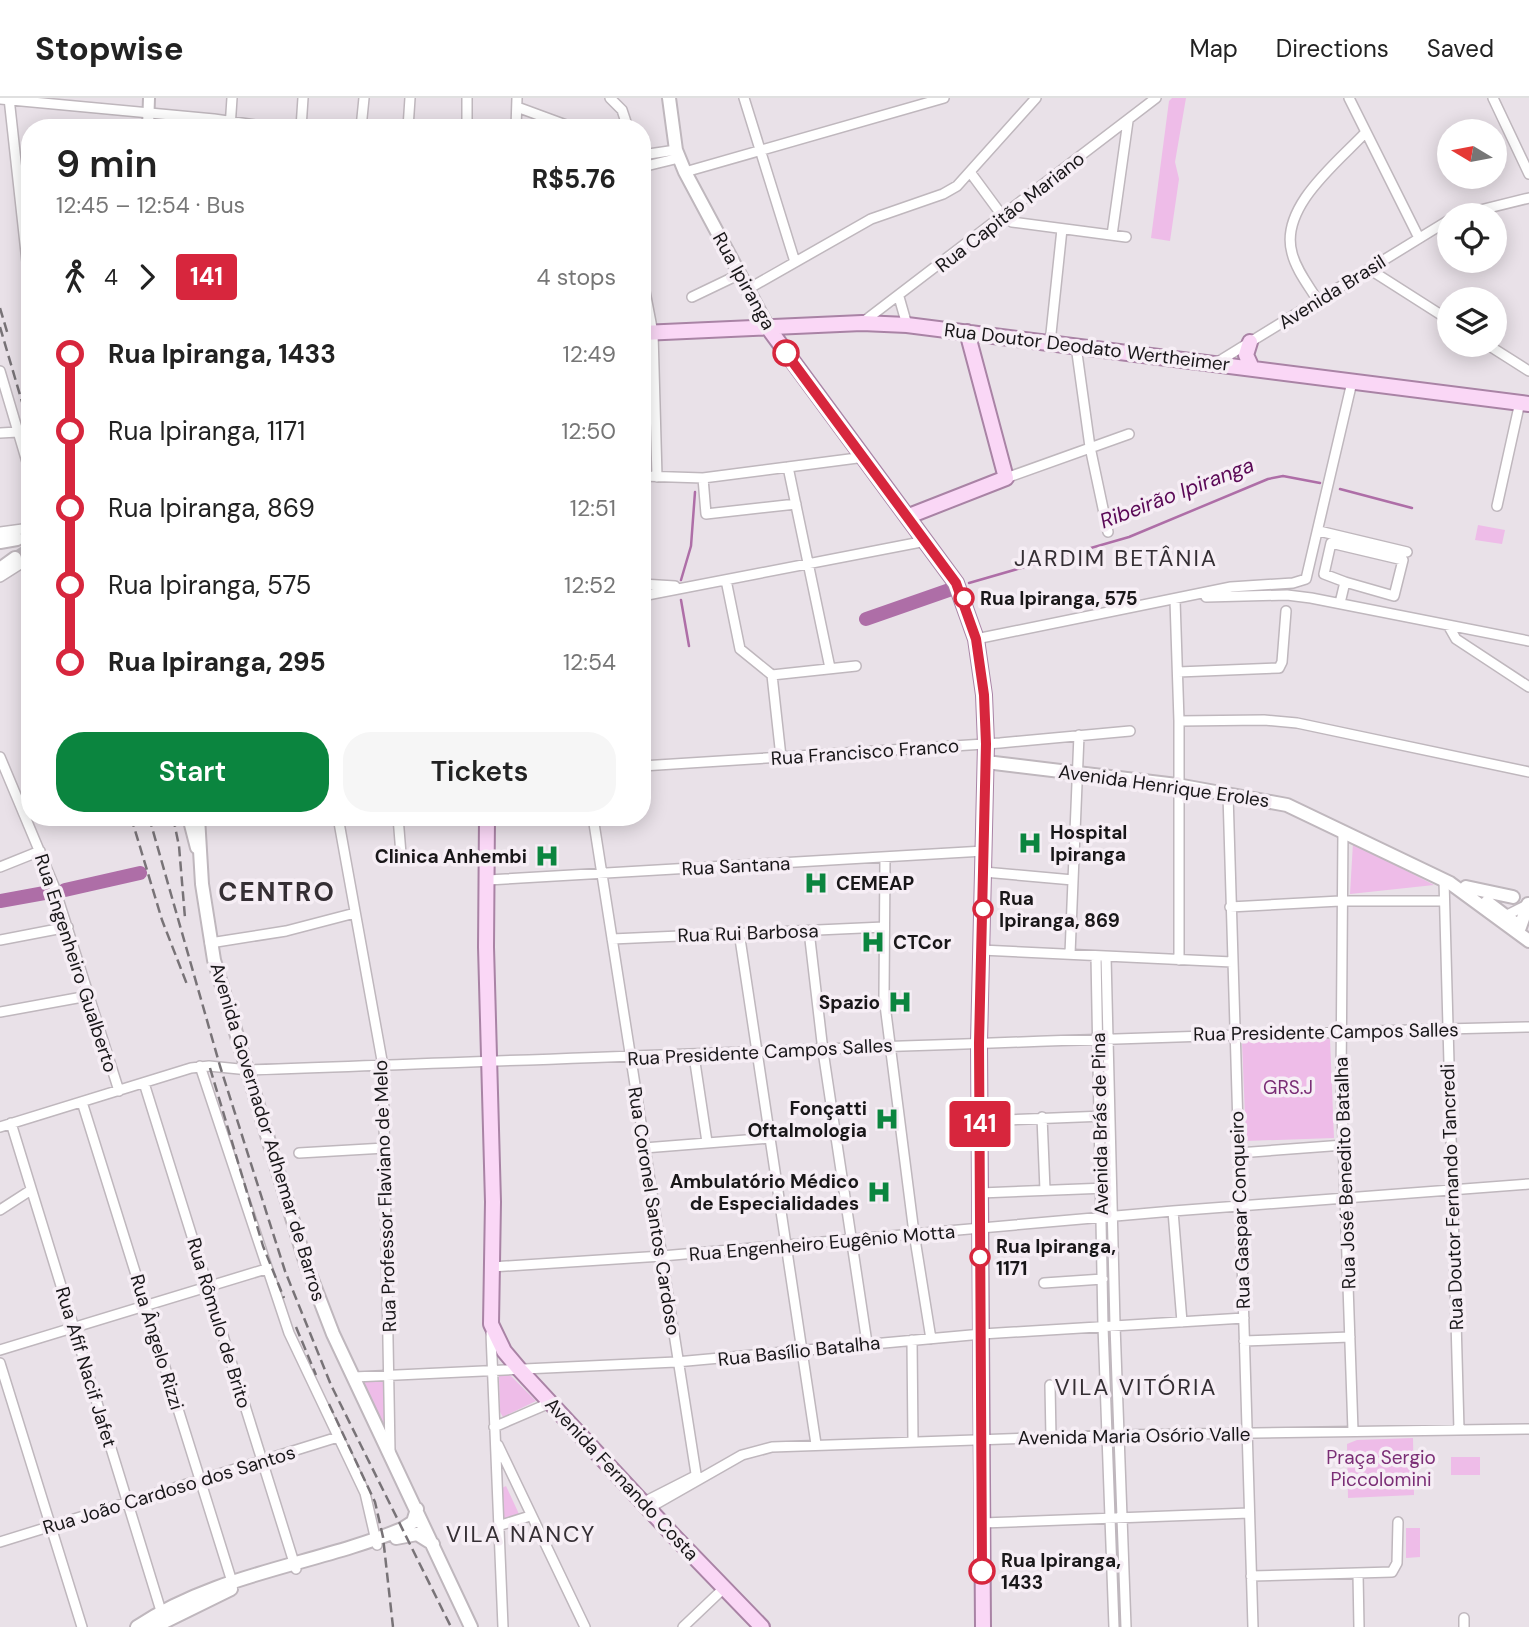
<!DOCTYPE html>
<meta charset="utf-8">
<style>
body{margin:0;font-family:"DM Sans",sans-serif;background:#f6f6f6;color:#222;height:100vh;display:flex;flex-direction:column;font-size:26px;white-space:nowrap}
*{box-sizing:border-box;margin:0}
p{font-size:23px;color:#767676}
.icon{flex:none;width:38px;height:38px;fill:none;stroke:currentColor;stroke-width:2;stroke-linecap:round;stroke-linejoin:round}
.map{position:relative;flex:1;overflow:hidden}
.side{position:absolute;left:21px;top:21px;width:630px;height:707px;display:flex;flex-direction:column;background:#fff;border-radius:28px;box-shadow:0 4px 18px #0003}
.side>*{flex:none}
.badge{padding:0 14px;border-radius:5px;font-size:24px;line-height:46px}
.needle{width:46px;rotate:280deg}
.controls{position:absolute;left:1437px;top:21px;display:grid;gap:14px}
.controls a{display:grid;place-items:center;width:70px;height:70px;border-radius:50%;background:#fff;box-shadow:0 4px 18px #0003;font-size:35px}
.map>.badge{position:absolute;translate:-50% -50%;box-shadow:0 0 0 4px #fff}
.legs{display:flex;align-items:center;gap:10px;height:77px;padding:0 35px;font-size:23px}
.legs p{margin-inline-start:auto}
.summary{display:flex;align-items:center;justify-content:space-between;height:119px;padding:0 35px}
h1{font-size:38px;font-weight:600;line-height:52px}
.primary-button{display:flex;gap:14px;margin-top:auto;padding:14px 35px}
.primary-button a{flex:1;height:80px;border-radius:28px;background:#0b853f;color:#fff;font-size:28px;font-weight:600;line-height:80px;text-align:center}
.primary-button a+a{background:#f6f6f6;color:#222}
ul{padding:0 35px;list-style:none}
li{display:flex;align-items:center;gap:24px;height:77px;font-size:26px}
li i{display:grid;place-items:center;width:10px;height:100%;margin:0 9px;background:currentColor}
li i::after{content:'';width:18px;height:18px;margin:-9px;border:5px solid;border-radius:50%;background:#fff}
li p{margin-inline-start:auto}
li:first-child i{background:linear-gradient(#0000 50%,currentColor 0)}
li:last-child i{background:linear-gradient(currentColor 50%,#0000 0)}
header{display:flex;align-items:center;gap:42px;box-sizing:border-box;height:98px;padding:0 35px;background:#fff;border-bottom:2px solid #e0e0e0}
header strong{font-size:33px}
nav{display:flex;gap:38px;margin-inline-start:auto;font-size:24px}
.map>svg:first-child{display:block}
.green{fill:#eebce8}
.lines{fill:none;stroke-linecap:round;stroke-linejoin:round}
.stream{stroke:#ae6ea7;stroke-width:2.5}
.river{stroke:#ae6ea7;stroke-width:14}
.secondary-tunnel{stroke:#bfb9bf;stroke-width:12;stroke-dasharray:12 6;stroke-linecap:butt}
.minor-casing{stroke:#bfb7bd;stroke-width:12}
.tertiary-casing{stroke:#bfb7bd;stroke-width:14}
.secondary-casing{stroke:#bfb7bd;stroke-width:16}
.primary-casing{stroke:#a983a5;stroke-width:18}
.minor{stroke:#fff;stroke-width:9}
.tertiary{stroke:#fff;stroke-width:10}
.secondary{stroke:#fff;stroke-width:12}
.primary{stroke:#fad7f6;stroke-width:14}
.rail{stroke:#787377;stroke-width:2.5;stroke-dasharray:10 5;stroke-linecap:butt}
.line-1-casing{stroke:#fff;stroke-width:16}
.line-1{stroke:#d7263d;stroke-width:10}
.stop-1-dot{fill:#fff;stroke:#d7263d;stroke-width:3.5}
.labels{text-anchor:middle;dominant-baseline:central;stroke-width:7;stroke-linejoin:round;paint-order:stroke}
.street-label{font-size:19px;fill:#191719;stroke:#f6eef5}
.stop-label{font-size:19px;font-weight:bold;fill:#191719;stroke:#f6eef5;text-anchor:start}
.poi-label{font-size:19px;font-weight:bold;fill:#191719;stroke:#f6eef5;text-anchor:end}
.park-label{font-size:19px;fill:#7a2d75;stroke:#f6eef5}
.water-label{font-size:21px;font-style:italic;fill:#5a0856;stroke:#f6eef5}
.quarter-label{font-size:23px;letter-spacing:2px;fill:#352f34;stroke:#f6eef5}
.district-label{font-size:26px;font-weight:bold;letter-spacing:2px;fill:#352f34;stroke:#f6eef5}
</style>
<header>
<strong>Stopwise</strong>
<nav><a>Map</a><a>Directions</a><a>Saved</a></nav>
</header>
<div class="map">
<svg width="1529" height="1529" viewBox="0 0 1529 1529">
<rect width="100%" height="100%" fill="#e9e1e8"/>
<!-- green -->
<path class="green" d="M1172 0H1186L1175 64 1179 81 1170 143 1151 140 1169 3Z
M1478 427 1505 432 1502 446 1475 442Z
M1353 745 1434 787 1350 796Z
M1313 940 1330 941 1334 1040 1246 1043 1242 943Z
M509 1276 536 1303 503 1319 500 1314 499 1278Z
M389 1283 386 1334 361 1284Z
M1413 1340 1414 1397 1348 1400 1347 1346 1357 1342Z
M1451 1359H1480V1377H1451Z
M506 1388 519 1416 503 1421 500 1418 502 1390Z
M1406 1430H1420V1459L1406 1460Z"/>
<g class="lines">
<!-- stream -->
<path class="stream" d="M1340 391 1412 410
M681 482 691 448 695 394
M969 485 1129 439 1268 381 1283 378 1320 385
M681 502 689 548"/>
<!-- river -->
<path class="river" d="M866 521 952 491
M65 792 140 775
M0 803 50 794"/>
<!-- secondary-tunnel -->
<path class="secondary-tunnel" d="M17 441 30 437
M15 460 30 450"/>
<!-- minor casing -->
<g class="minor-casing">
<path id="minor" d="M9 0 30 191
M467 0V30
M610 0 622 12 628 30
M744 0 795 164
M1349 0 1419 140
M1493 0 1529 76
M0 1 214 21 276 30
M517 9 574 30
M230 30 232 0
M301 30 303 0
M361 30 364 0
M408 30 410 0
M516 30 517 0
M642 57 676 52
M642 69 679 60
M685 74 944 0
M970 74 998 112 1012 124 1126 139
M1460 117 1529 100
M1112 137 1128 23
M1369 171 1449 222
M642 178 653 235 657 379
M748 191 871 121 943 96 957 88 1036 0
M692 199 740 176
M899 199 907 227
M1318 203C1309 188 1296 172 1292 155 1279 109 1338 64 1366 34
M863 224 1156 0
M1050 245 1062 131
M1488 247 1529 273
M1076 248 1090 349 1108 434
M1216 265 1449 122
M0 273 30 374
M0 335 18 334
M788 369 830 570
M642 378 703 380 865 359
M703 380 706 416 796 406
M1006 380 1129 336
M1497 408 1520 304
M1319 433 1407 454
M0 434 30 430
M0 479 30 460
M726 482 740 551 772 577
M642 486 675 488
M642 498 926 443
M1206 499 1287 497 1311 500 1529 543
M1175 502 1179 623V862
M1340 505 1345 484 1324 476 1331 445 1403 462 1394 498 1345 484
M1448 527 1456 541 1529 589
M976 541 1231 489 1293 485 1306 481 1352 284
M1178 574 1279 570 1282 564 1286 513
M772 577 856 568
M772 577 781 659
M1179 623 1264 622 1297 625 1529 674
M0 659 54 788 119 993
M642 668 1000 645 1130 633
M1228 696 1253 1529
M338 719 383 968 390 1353
M398 719 401 756
M593 719 697 1382
M1343 733 1341 983 1353 1333
M885 760 884 899 914 1135 931 1241
M0 769 40 753
M984 774 1073 782
M488 782 984 753
M1444 782 1459 1332
M1230 809 1340 803H1444
M1503 819 1529 806
M809 833 823 953 867 1245
M739 834 816 1346
M612 841 884 829
M0 842 68 829
M210 845 286 833 355 815
M981 852 1232 864
M1070 856 1079 637
M1096 858 1103 1228 1114 1529
M1106 859 1115 1227 1126 1529
M0 914 88 898
M694 958 707 1044
M200 968 289 1235 365 1395 377 1447
M144 985 296 1471
M82 1004 233 1487
M1042 1019 1045 1092
M980 1023 1105 1018
M11 1025 161 1513
M0 1029 191 970 209 968 249 972C675 957 1102 939 1529 929
M644 1050 770 1040
M299 1055 385 1050
M1238 1055 1344 1047
M980 1095 1107 1090
M0 1112 31 1092
M1173 1113 1182 1224
M492 1169 662 1158 1173 1113 1529 1086
M1044 1185 1103 1181
M491 1235 503 1529
M912 1242 913 1343
M1244 1243 1350 1239
M0 1252 266 1171
M0 1265 82 1529
M354 1279 676 1264 982 1236 1244 1220
M1050 1287 1051 1340
M494 1329 552 1304
M498 1347 585 1529
M644 1404 697 1377
M649 1410 742 1357 772 1349 1120 1337 1529 1331
M982 1425 1249 1415
M498 1428 530 1418
M0 1444 338 1339
M1358 1476 1359 1529
M1251 1478 1392 1474 1397 1465 1398 1424
M1464 1520V1529
M683 1529 723 1491"/>
</g>
<!-- tertiary casing -->
<g class="tertiary-casing">
<path id="tertiary" d="M148 30 149 0
M188 719 196 750"/>
</g>
<!-- secondary casing -->
<g class="secondary-casing">
<path id="secondary" d="M669 0 676 52 685 74 769 231
M0 444 17 441
M0 471 15 460
M986 664 1177 687 1287 707 1450 785 1529 843
M198 719 202 786 214 862 306 1166 333 1236 471 1529
M1466 789 1513 799
M1487 804 1520 829
M1520 829 1528 806
M396 1440 417 1436 433 1446
M137 1529C217 1475 315 1467 402 1431L413 1424 417 1411
M154 1529 231 1491"/>
</g>
<!-- primary casing -->
<g class="primary-casing">
<path id="primary" d="M769 231 956 485 976 541 984 597 986 646 979 945 983 1529
M642 235 862 225 907 227 1529 306
M1250 244 1246 257 1252 270
M909 418 1006 380 967 234
M487 719 486 849 493 1104 491 1226 504 1253 520 1272 672 1436 762 1529"/>
</g>
<!-- minor -->
<use href="#minor" class="minor"/>
<!-- tertiary -->
<use href="#tertiary" class="tertiary"/>
<!-- secondary -->
<use href="#secondary" class="secondary"/>
<!-- primary -->
<use href="#primary" class="primary"/>
<!-- rail -->
<path class="rail" d="M0 210 8 237
M0 229 30 331
M131 719 162 822 188 889
M149 719 220 968 285 1173 331 1287 451 1529
M173 719 179 748 185 820
M210 970 263 1148 284 1200
M296 1229 316 1277
M329 1306 375 1404 383 1439 393 1529"/>
</g>
<g class="lines">
<!-- line-1 casing -->
<g class="line-1-casing">
<path id="line-1" d="M786 255 956 485 976 541 984 597 986 646 979 945 982 1473"/>
</g>
<!-- line-1 -->
<use href="#line-1" class="line-1"/>
</g>
<!-- icons -->
<defs>
<g id="hospital-bare" transform="scale(1.89)"><path d="M-5-5h3v3.5h4V-5h3V5h-3V1.5h-4V5h-3Z" fill="#0b853f" stroke="#f6eef5" stroke-width="2.5" paint-order="stroke"/></g>
</defs>
<g fill-rule="evenodd">
<use href="#hospital-bare" x="1030" y="745"/>
<use href="#hospital-bare" x="547" y="758"/>
<use href="#hospital-bare" x="816" y="785"/>
<use href="#hospital-bare" x="873" y="844"/>
<use href="#hospital-bare" x="900" y="904"/>
<use href="#hospital-bare" x="887" y="1021"/>
<use href="#hospital-bare" x="879" y="1094"/>
</g>
<!-- markers -->
<g class="stop-1-dot">
<circle cx="786" cy="255" r="12"/>
<circle cx="964" cy="500" r="9"/>
<circle cx="983" cy="811" r="9"/>
<circle cx="980" cy="1159" r="9"/>
<circle cx="982" cy="1473" r="12"/>
</g>
<g class="labels">
<!-- street labels -->
<g class="street-label">
<text transform="translate(1010 114) rotate(-38)">Rua Capitão Mariano</text>
<text transform="translate(744 183) rotate(61)">Rua Ipiranga</text>
<text transform="translate(1332 194) rotate(-32)">Avenida Brasil</text>
<text transform="translate(1087 249) rotate(7)">Rua Doutor Deodato Wertheimer</text>
<text transform="translate(865 654) rotate(-4)">Rua Francisco Franco</text>
<text transform="translate(1164 688) rotate(8)">Avenida Henrique Eroles</text>
<text transform="translate(736 768) rotate(-3)">Rua Santana</text>
<text transform="translate(748 835) rotate(-2)">Rua Rui Barbosa</text>
<text transform="translate(76 865) rotate(72)">Rua Engenheiro Gualberto</text>
<text transform="translate(1326 934) rotate(-1)">Rua Presidente Campos Salles</text>
<text transform="translate(760 954) rotate(-3)">Rua Presidente Campos Salles</text>
<text transform="translate(1100 1026) rotate(-91)">Avenida Brás de Pina</text>
<text transform="translate(268 1034) rotate(73)">Avenida Governador Adhemar de Barros</text>
<text transform="translate(1345 1075) rotate(-92)">Rua José Benedito Batalha</text>
<text transform="translate(385 1098) rotate(-92)">Rua Professor Flaviano de Melo</text>
<text transform="translate(1452 1099) rotate(-92)">Rua Doutor Fernando Tancredi</text>
<text transform="translate(1240 1112) rotate(-92)">Rua Gaspar Conqueiro</text>
<text transform="translate(654 1113) rotate(81)">Rua Coronel Santos Cardoso</text>
<text transform="translate(822 1145) rotate(-5)">Rua Engenheiro Eugênio Motta</text>
<text transform="translate(219 1225) rotate(73)">Rua Rômulo de Brito</text>
<text transform="translate(157 1244) rotate(73)">Rua Ângelo Rizzi</text>
<text transform="translate(799 1253) rotate(-6)">Rua Basílio Batalha</text>
<text transform="translate(86 1269) rotate(73)">Rua Afif Nacif Jafet</text>
<text transform="translate(1134 1338) rotate(-1)">Avenida Maria Osório Valle</text>
<text transform="translate(622 1381) rotate(47)">Avenida Fernando Costa</text>
<text transform="translate(169 1392) rotate(-17)">Rua João Cardoso dos Santos</text>
</g>
<!-- stop labels -->
<g class="stop-label">
<text x="980" y="500">Rua Ipiranga, 575</text>
<text x="999" y="800">Rua<tspan x="999" dy="22">Ipiranga, 869</tspan></text>
<text x="996" y="1148">Rua Ipiranga,<tspan x="996" dy="22">1171</tspan></text>
<text x="1001" y="1462">Rua Ipiranga,<tspan x="1001" dy="22">1433</tspan></text>
</g>
<!-- poi labels -->
<g class="poi-label">
<text x="1050" y="734" text-anchor="start">Hospital<tspan x="1050" dy="22">Ipiranga</tspan></text>
<text x="527" y="758">Clinica Anhembi</text>
<text x="836" y="785" text-anchor="start">CEMEAP</text>
<text x="893" y="844" text-anchor="start">CTCor</text>
<text x="880" y="904">Spazio</text>
<text x="867" y="1010">Fonçatti<tspan x="867" dy="22">Oftalmologia</tspan></text>
<text x="859" y="1083">Ambulatório Médico<tspan x="859" dy="22">de Especialidades</tspan></text>
</g>
<!-- park labels -->
<g class="park-label">
<text x="1288" y="989">GRS.J</text>
<text x="1381" y="1359">Praça Sergio<tspan x="1381" dy="22">Piccolomini</tspan></text>
</g>
<!-- water labels -->
<g class="water-label">
<text transform="translate(1177 395) rotate(-21)">Ribeirão Ipiranga</text>
</g>
<!-- quarter labels -->
<g class="quarter-label">
<text x="1116" y="460">JARDIM BETÂNIA</text>
<text x="1136" y="1289">VILA VITÓRIA</text>
<text x="521" y="1436">VILA NANCY</text>
</g>
<!-- district labels -->
<g class="district-label">
<text x="277" y="794">CENTRO</text>
</g>
</g>
</svg>
<div class="controls">
<a><svg class="needle" viewBox="-14 -14 28 28"><path d="M0-13l5 13h-10z" fill="#e53935"/><path d="M0 13l5-13h-10z" fill="#767676"/></svg></a>
<a><svg class="icon" aria-label="locate" viewBox="0 0 24 24"><circle cx="12" cy="12" r="6"/><path d="M12 2v4M12 18v4M2 12h4M18 12h4"/></svg></a>
<a><svg class="icon" aria-label="layers" viewBox="0 0 24 24"><path d="M12 4l9 5-9 5-9-5zM3 14l9 5 9-5"/></svg></a>
</div>
<b class="badge" style="left:980px;top:1026px;background:#d7263d;color:#fff">141</b>
<section class="side">
<div class="summary"><div><h1>9 min</h1><p>12:45 – 12:54 · Bus</p></div><b>R$5.76</b></div>
<div class="legs"><svg class="icon" aria-label="walk" viewBox="0 0 24 24"><circle cx="13" cy="4" r="2"/><path d="M13 8l-2 6 4 7M11 14l-3 7M7 12l3-4h3l4 4"/></svg>4<svg class="icon" aria-label="forward" viewBox="0 0 24 24"><path d="M9 5l7 7-7 7"/></svg><b class="badge" style="background:#d7263d;color:#fff">141</b><p>4 stops</p></div>
<ul>
<li><i style="color:#d7263d"></i><b>Rua Ipiranga, 1433</b><p>12:49</p></li>
<li><i style="color:#d7263d"></i><span>Rua Ipiranga, 1171</span><p>12:50</p></li>
<li><i style="color:#d7263d"></i><span>Rua Ipiranga, 869</span><p>12:51</p></li>
<li><i style="color:#d7263d"></i><span>Rua Ipiranga, 575</span><p>12:52</p></li>
<li><i style="color:#d7263d"></i><b>Rua Ipiranga, 295</b><p>12:54</p></li>
</ul>
<div class="primary-button"><a>Start</a><a>Tickets</a></div>
</section>
</div>
